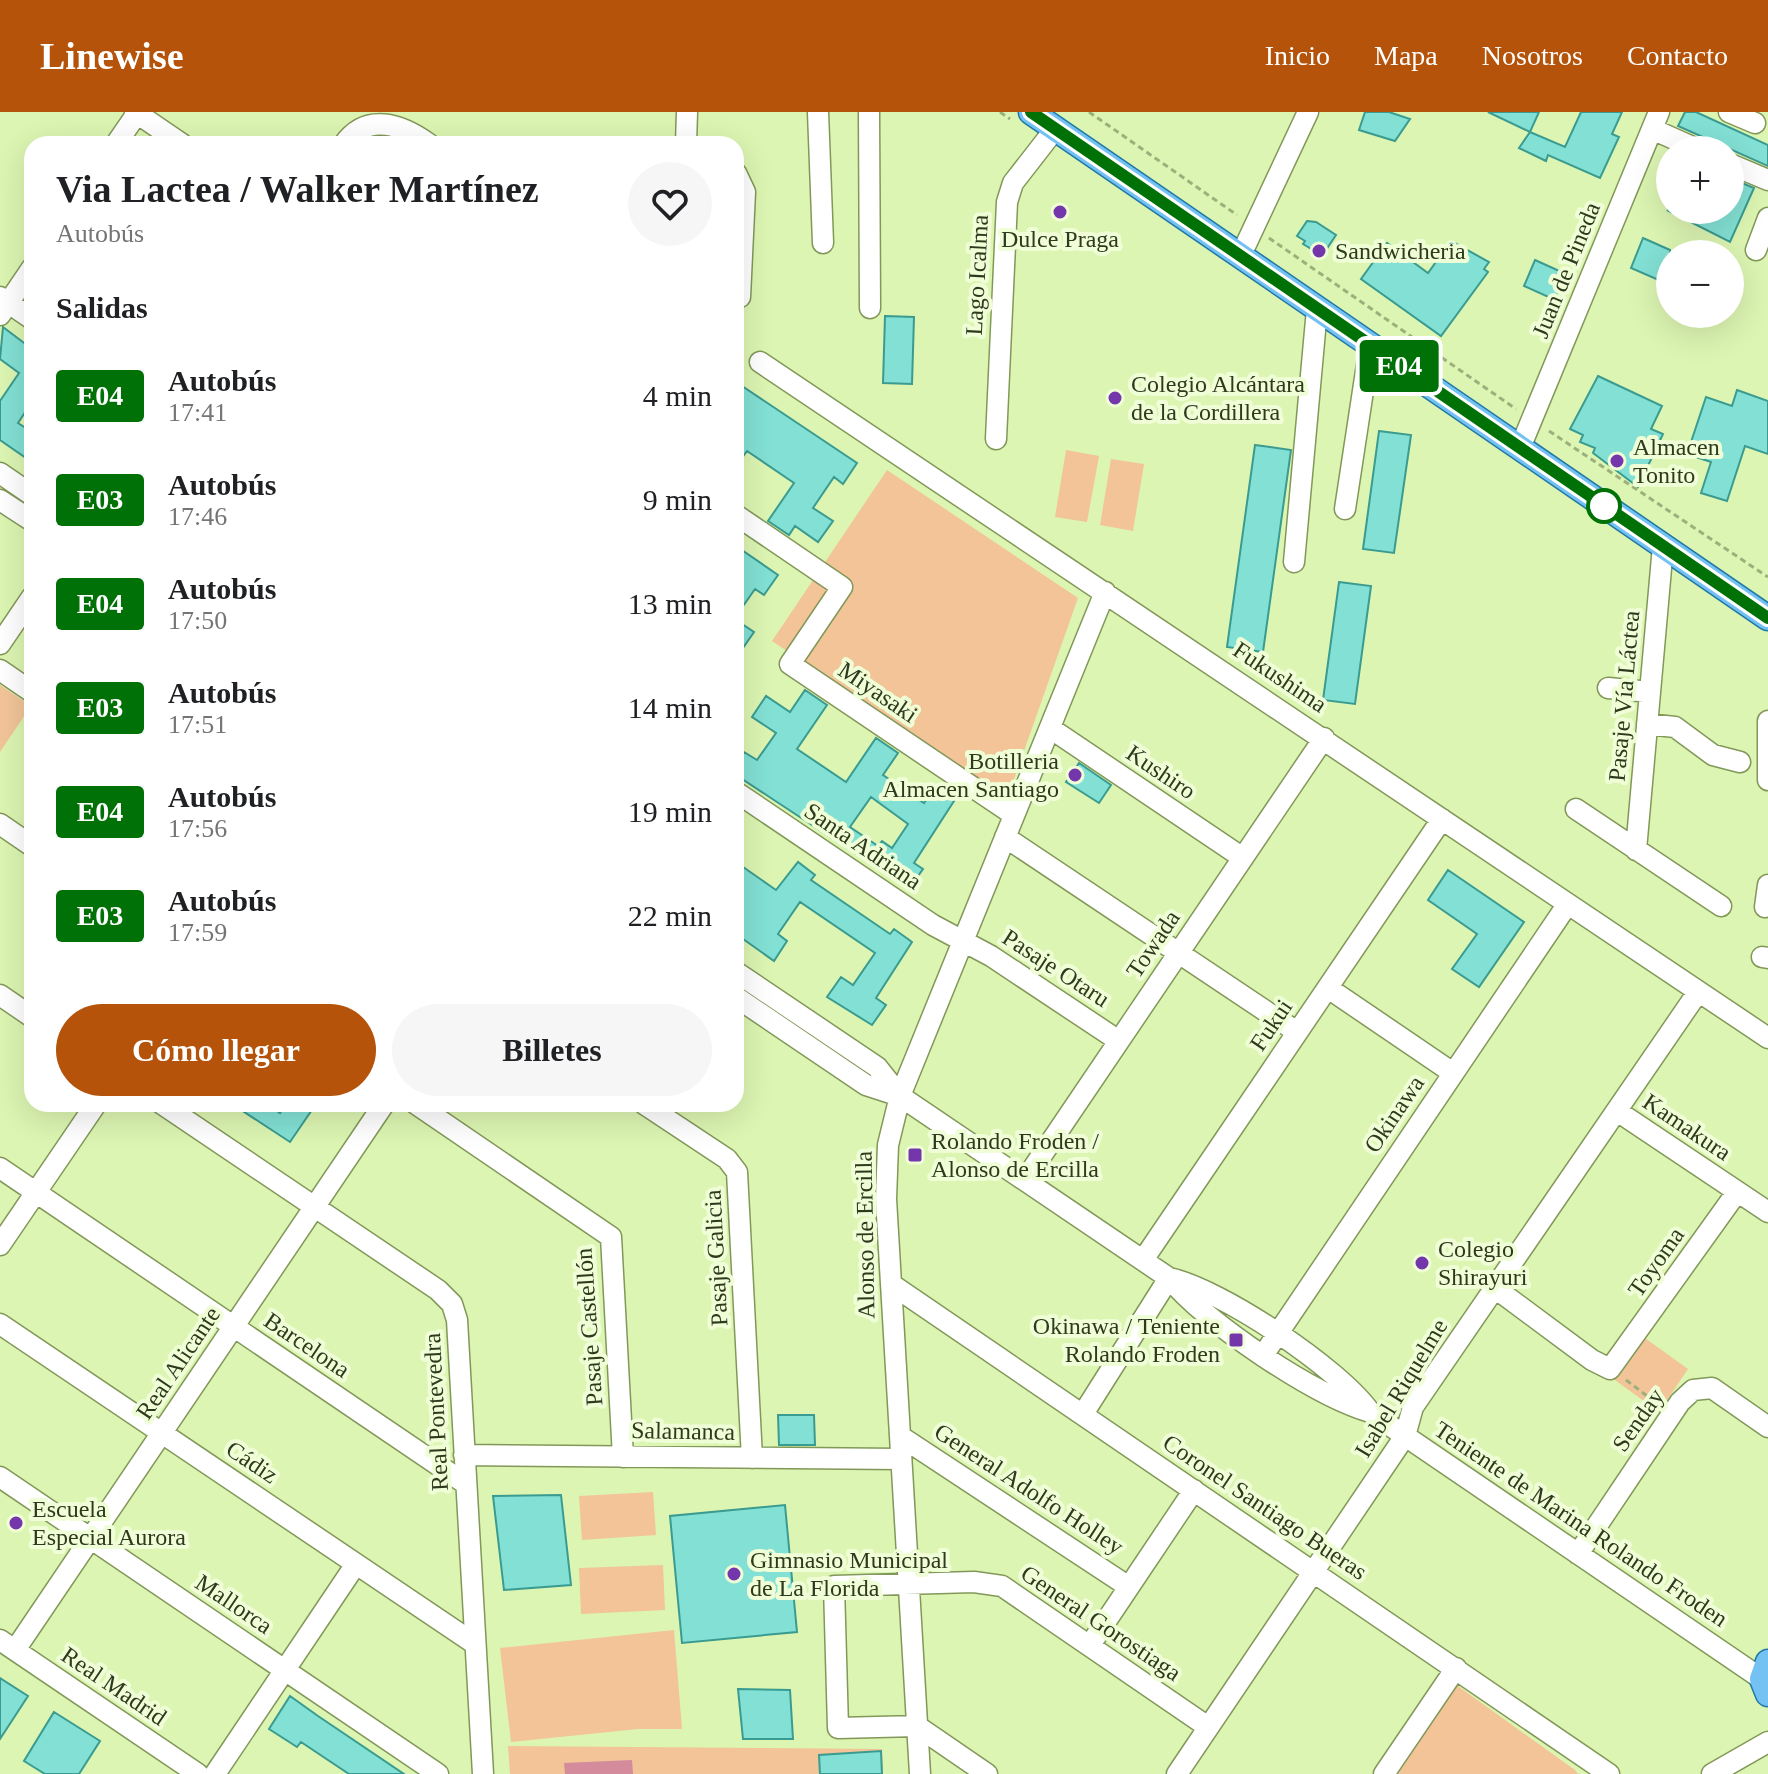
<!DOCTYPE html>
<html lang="es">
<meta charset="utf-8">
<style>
body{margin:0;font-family:Georgia,serif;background:#f6f6f6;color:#202124;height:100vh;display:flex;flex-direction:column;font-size:30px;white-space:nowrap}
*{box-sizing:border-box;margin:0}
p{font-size:26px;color:#757577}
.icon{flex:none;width:44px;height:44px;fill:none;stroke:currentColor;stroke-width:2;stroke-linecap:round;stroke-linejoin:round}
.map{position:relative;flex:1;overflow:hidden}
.side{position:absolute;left:24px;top:24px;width:720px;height:976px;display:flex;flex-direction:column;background:#fff;border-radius:24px;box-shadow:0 8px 32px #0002}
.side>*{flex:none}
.badge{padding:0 16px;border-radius:6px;font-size:28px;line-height:52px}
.controls{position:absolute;left:1656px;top:24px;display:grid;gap:16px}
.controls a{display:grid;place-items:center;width:88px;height:88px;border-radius:50%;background:#fff;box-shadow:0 8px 32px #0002;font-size:40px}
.map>.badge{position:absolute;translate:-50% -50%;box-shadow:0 0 0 4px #fff}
h2{padding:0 32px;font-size:30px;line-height:72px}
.round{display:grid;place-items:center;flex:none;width:84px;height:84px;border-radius:42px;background:#f6f6f6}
.head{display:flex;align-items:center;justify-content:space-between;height:136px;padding:0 32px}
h1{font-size:38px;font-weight:700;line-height:60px}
.cta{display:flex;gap:16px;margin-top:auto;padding:16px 32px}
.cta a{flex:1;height:92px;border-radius:48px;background:#b45309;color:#fff;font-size:32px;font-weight:700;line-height:92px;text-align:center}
.cta a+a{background:#f6f6f6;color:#202124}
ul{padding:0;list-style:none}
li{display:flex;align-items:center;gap:24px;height:104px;padding:0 32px}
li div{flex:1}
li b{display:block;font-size:30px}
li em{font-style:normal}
li .badge{min-width:88px;font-weight:700;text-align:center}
header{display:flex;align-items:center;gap:48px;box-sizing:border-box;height:112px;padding:0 40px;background:#b45309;color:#fff}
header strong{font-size:38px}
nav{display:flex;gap:44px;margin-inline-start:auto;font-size:28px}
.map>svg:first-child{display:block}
.green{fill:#f2c498}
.water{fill:#d48b9b}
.building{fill:#83e0d4;stroke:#3a9b90;stroke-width:2;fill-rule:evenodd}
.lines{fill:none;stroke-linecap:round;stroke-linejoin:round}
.minor-casing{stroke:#829859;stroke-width:23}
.major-casing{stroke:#2078a4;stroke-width:27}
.path{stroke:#9db07c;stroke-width:3;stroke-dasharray:6 4;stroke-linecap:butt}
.minor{stroke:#fff;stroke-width:20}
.major{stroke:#74c2f4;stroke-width:24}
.line-casing{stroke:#fff;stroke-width:18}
.line{stroke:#007106;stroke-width:12}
.poi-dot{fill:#7436ab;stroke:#effed6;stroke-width:3}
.stop-dot{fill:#fff;stroke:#007106;stroke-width:4}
.labels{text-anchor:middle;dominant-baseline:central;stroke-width:8;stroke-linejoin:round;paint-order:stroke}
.poi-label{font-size:24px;fill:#2f391e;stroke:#effed6;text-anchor:start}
.street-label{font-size:24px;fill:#2f391e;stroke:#effed6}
</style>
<header>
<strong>Linewise</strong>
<nav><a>Inicio</a><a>Mapa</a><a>Nosotros</a><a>Contacto</a></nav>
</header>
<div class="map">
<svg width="1768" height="1662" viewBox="0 0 1768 1662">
<rect width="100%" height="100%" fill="#dcf5b2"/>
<!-- green -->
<path class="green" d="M1066 338 1099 344 1087 410 1055 405Z
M1111 347 1144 352 1133 419 1100 413Z
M887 358 1078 486 1007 687 772 529Z
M0 573 31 594 0 640Z
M1638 1221 1688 1257 1659 1300 1608 1263Z
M653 1380 656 1423 582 1428 579 1384Z
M663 1453 665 1498 581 1502 579 1456Z
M674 1518 682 1617H638L511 1630 500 1536Z
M1455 1572 1575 1658 1578 1662H1398Z
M508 1634 882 1637 883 1662H510Z"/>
<!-- water -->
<path class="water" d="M632 1648 633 1662H565L564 1651Z"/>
<!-- building -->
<path class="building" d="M1365 0H1389L1410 7 1395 29 1359 18Z
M1488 0H1539L1530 20Z
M1581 0H1622L1612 22 1619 25 1600 66 1548 43 1546 49 1519 36 1530 20 1565 35Z
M1685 0H1696L1768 33V54L1678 14Z
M1730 66 1754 76 1730 130 1667 98H1730Z
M1307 109 1316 110 1336 123 1324 141 1320 138 1318 141 1303 132 1305 129 1297 124Z
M1643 126 1670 138V173L1631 156Z
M1451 129 1489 150 1484 157 1488 160 1441 224 1361 167 1387 131 1428 161Z
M1535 148 1566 162 1555 188 1524 174Z
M885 204 914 205 912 272 883 271Z
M3 215 32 237V290L18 311 32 320V336L26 346 0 328V289L19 261 0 247Z
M1598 264 1662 294 1651 317 1663 322 1638 375 1593 341 1595 336 1580 330 1583 323 1570 317Z
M742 274 857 351 843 372 834 365 813 396 833 409 818 430 795 414 789 423 768 409 794 371 747 339 736 354V284Z
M1737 278 1768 289V342L1745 334 1727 389 1701 381 1711 350 1687 342 1706 285 1732 294Z
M1379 319 1411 323 1394 441 1363 437Z
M1255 333 1291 338 1263 540 1227 535Z
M736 434 778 463 764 483 755 477 736 504Z
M1339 470 1371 474 1355 592 1323 588Z
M736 508 754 520 736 546Z
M805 578 827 593 797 637 846 670 876 626 898 641 883 663 924 691 934 676 954 689 914 751 923 757 909 777 736 663V652L744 640 757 648 776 621 752 605 766 584 790 600ZM871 685 908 712 892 736 882 729 878 734 850 715Z
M1079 651 1111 673 1099 691 1066 670Z
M736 750 776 778 798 750 815 763 811 768 890 822 894 817 912 830 876 886 886 893 872 913 827 885 841 865 853 873 875 841 800 790 778 822 787 829 774 849 736 822Z
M1448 758 1524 810 1479 875 1452 857 1477 822 1428 788Z
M232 992H267L280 1001 286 992H316L290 1030Z
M778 1303H814L815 1333H779Z
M561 1383 571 1473 504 1478 493 1384Z
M785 1393 797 1520 682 1531 670 1404Z
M0 1566 28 1584 0 1627Z
M738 1577 790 1578 793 1627H743Z
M290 1584 318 1604 404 1662H349L301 1630 297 1635 269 1617Z
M54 1600 100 1629 79 1662H45L24 1649Z
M881 1639 882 1662H820L819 1643Z"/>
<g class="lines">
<!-- minor casing -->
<g class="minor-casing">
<path id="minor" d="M135 0 182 32
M818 0 823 131
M869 0 870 196
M1729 0 1755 11
M1652 17 1699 38
M116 32 138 0
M344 32C367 0 401 12 429 32
M686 32 687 0
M1730 52 1768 68
M736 61 745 80 740 185
M1756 138 1768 106
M1240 145 1308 0
M0 185 32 207
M0 203 32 156
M760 250 1768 926
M996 327 1007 90 1013 71 1055 17
M1520 336 1659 0
M0 361 32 383
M0 388 32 409
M1345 397 1370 233
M736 403 842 475 790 552 1014 703
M1294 450 1317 197
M0 532 32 485
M0 558 32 580
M1608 576 1650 580
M1768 609V668
M1647 612 1675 615 1713 643 1740 650
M1050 616 1243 746
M736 680 933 813 991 844 1119 929
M1576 697 1721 794
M0 712 32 734
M1005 725 1297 920
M1636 738 1663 434
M1765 795 1768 773
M1762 845 1768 846
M736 860 877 955 900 984
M1328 876 1453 961
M0 883 32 905
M736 885 866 973 900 984 1169 1166C1206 1211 1315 1284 1370 1300L1762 1567
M162 992 438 1178 452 1192 457 1208 483 1662
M416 992 611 1125 623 1345
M644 992 727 1047 737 1060 752 1346
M1617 999 1768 1100
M0 1056 466 1372
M1025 1068 1324 626
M0 1133 96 992
M1143 1148 1442 707
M1169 1166C1221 1177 1340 1257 1370 1300
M891 1172 1609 1662
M1495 1176 1592 1248 1610 1257 1737 1080
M0 1212 475 1532
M1264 1242 1567 793
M1083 1302 1169 1166
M900 1324 1129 1475
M464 1343 901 1347
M0 1365 438 1662
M1578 1442 1680 1290 1693 1278 1712 1276 1768 1315
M0 1528 198 1662
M1090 1533 1194 1378
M15 1538 384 992
M215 1662 356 1452
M920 1662 886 1087 888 1033 900 984 1105 480
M987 1662 917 1614 838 1616 834 1474 974 1470 1002 1474 1208 1615
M1177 1662 1405 1324 1413 1295 1698 880
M1384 1662 1456 1556
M1712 1662 1768 1630"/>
</g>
<!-- major casing -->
<g class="major-casing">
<path id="major" d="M1031 0 1768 506
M1768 1550 1762 1567 1768 1582"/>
</g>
<!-- path -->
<path class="path" d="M1000 0 1010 7
M1089 0 1237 103
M1269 126 1516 297
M1549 319 1768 465
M1626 1268 1655 1290"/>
<!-- minor -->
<use href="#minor" class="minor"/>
<!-- major -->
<use href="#major" class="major"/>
</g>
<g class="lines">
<!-- line casing -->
<g class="line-casing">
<path id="line" d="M1031 0 1768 506"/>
</g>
<!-- line -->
<use href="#line" class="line"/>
</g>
<!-- markers -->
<g class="poi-dot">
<circle cx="1060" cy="100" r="8"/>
<circle cx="1319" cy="139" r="8"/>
<circle cx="1115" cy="286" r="8"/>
<circle cx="1617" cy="349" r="8"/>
<circle cx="1075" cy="663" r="8"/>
<rect x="907" y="1035" width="16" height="16" rx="4"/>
<circle cx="1422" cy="1151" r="8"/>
<rect x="1228" y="1220" width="16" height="16" rx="4"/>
<circle cx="16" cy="1411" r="8"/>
<circle cx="734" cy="1462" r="8"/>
</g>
<circle class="stop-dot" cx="1604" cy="394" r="16"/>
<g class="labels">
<!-- poi labels -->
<g class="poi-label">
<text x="1060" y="127" text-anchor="middle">Dulce Praga</text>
<text x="1335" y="139">Sandwicheria</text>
<text x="1131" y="272">Colegio Alcántara<tspan x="1131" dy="28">de la Cordillera</tspan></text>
<text x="1633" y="335">Almacen<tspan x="1633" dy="28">Tonito</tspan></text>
<text x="1059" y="649" text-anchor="end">Botilleria<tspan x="1059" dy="28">Almacen Santiago</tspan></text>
<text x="931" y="1029">Rolando Froden /<tspan x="931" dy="28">Alonso de Ercilla</tspan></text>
<text x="1438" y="1137">Colegio<tspan x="1438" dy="28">Shirayuri</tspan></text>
<text x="1220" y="1214" text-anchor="end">Okinawa / Teniente<tspan x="1220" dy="28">Rolando Froden</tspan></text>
<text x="32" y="1397">Escuela<tspan x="32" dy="28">Especial Aurora</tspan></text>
<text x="750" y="1448">Gimnasio Municipal<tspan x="750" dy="28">de La Florida</tspan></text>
</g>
<!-- street labels -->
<g class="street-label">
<text transform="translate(1566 158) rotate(-68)">Juan de Pineda</text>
<text transform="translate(977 163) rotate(-87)">Lago Icalma</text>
<text transform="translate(1280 565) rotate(34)">Fukushima</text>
<text transform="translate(878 580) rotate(34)">Miyasaki</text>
<text transform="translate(1624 584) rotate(-85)">Pasaje Vía Láctea</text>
<text transform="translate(1161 660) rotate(34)">Kushiro</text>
<text transform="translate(863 734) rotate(34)">Santa Adriana</text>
<text transform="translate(1153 832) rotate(-56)">Towada</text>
<text transform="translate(1056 856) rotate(33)">Pasaje Otaru</text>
<text transform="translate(1271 913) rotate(-56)">Fukui</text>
<text transform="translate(1394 1002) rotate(-56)">Okinawa</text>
<text transform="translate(1687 1015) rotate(34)">Kamakura</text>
<text transform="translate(865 1123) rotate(-91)">Alonso de Ercilla</text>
<text transform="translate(716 1146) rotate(-93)">Pasaje Galicia</text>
<text transform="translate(1656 1150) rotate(-55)">Toyoma</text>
<text transform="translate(589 1215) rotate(-94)">Pasaje Castellón</text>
<text transform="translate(307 1233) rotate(34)">Barcelona</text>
<text transform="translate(178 1251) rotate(-56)">Real Alicante</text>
<text transform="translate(1401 1276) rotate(-59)">Isabel Riquelme</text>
<text transform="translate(436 1300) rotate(-93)">Real Pontevedra</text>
<text transform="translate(1638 1308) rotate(-55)">Senday</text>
<text transform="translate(683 1319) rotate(1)">Salamanca</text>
<text transform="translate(252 1350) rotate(34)">Cádiz</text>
<text transform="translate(1029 1377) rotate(33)">General Adolfo Holley</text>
<text transform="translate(1265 1395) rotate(34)">Coronel Santiago Bueras</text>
<text transform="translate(1581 1412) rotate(34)">Teniente de Marina Rolando Froden</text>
<text transform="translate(234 1492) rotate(34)">Mallorca</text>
<text transform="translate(1101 1511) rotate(34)">General Gorostiaga</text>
<text transform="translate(114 1574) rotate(34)">Real Madrid</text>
</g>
</g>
</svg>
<div class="controls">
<a>+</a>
<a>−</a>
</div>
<b class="badge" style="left:1399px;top:254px;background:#007106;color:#fff">E04</b>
<section class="side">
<div class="head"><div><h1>Via Lactea / Walker Martínez</h1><p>Autobús</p></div><a class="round"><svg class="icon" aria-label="heart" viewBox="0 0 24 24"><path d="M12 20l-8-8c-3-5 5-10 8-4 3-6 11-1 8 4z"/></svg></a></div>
<h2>Salidas</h2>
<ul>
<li><span class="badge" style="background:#007106;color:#fff">E04</span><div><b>Autobús</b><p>17:41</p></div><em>4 min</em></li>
<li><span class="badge" style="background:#007106;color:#fff">E03</span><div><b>Autobús</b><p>17:46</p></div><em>9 min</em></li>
<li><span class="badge" style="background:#007106;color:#fff">E04</span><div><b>Autobús</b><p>17:50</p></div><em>13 min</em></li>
<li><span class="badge" style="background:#007106;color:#fff">E03</span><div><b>Autobús</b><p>17:51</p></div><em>14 min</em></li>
<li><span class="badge" style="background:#007106;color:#fff">E04</span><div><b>Autobús</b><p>17:56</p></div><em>19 min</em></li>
<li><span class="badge" style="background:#007106;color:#fff">E03</span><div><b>Autobús</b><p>17:59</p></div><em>22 min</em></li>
</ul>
<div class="cta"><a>Cómo llegar</a><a>Billetes</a></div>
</section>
</div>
